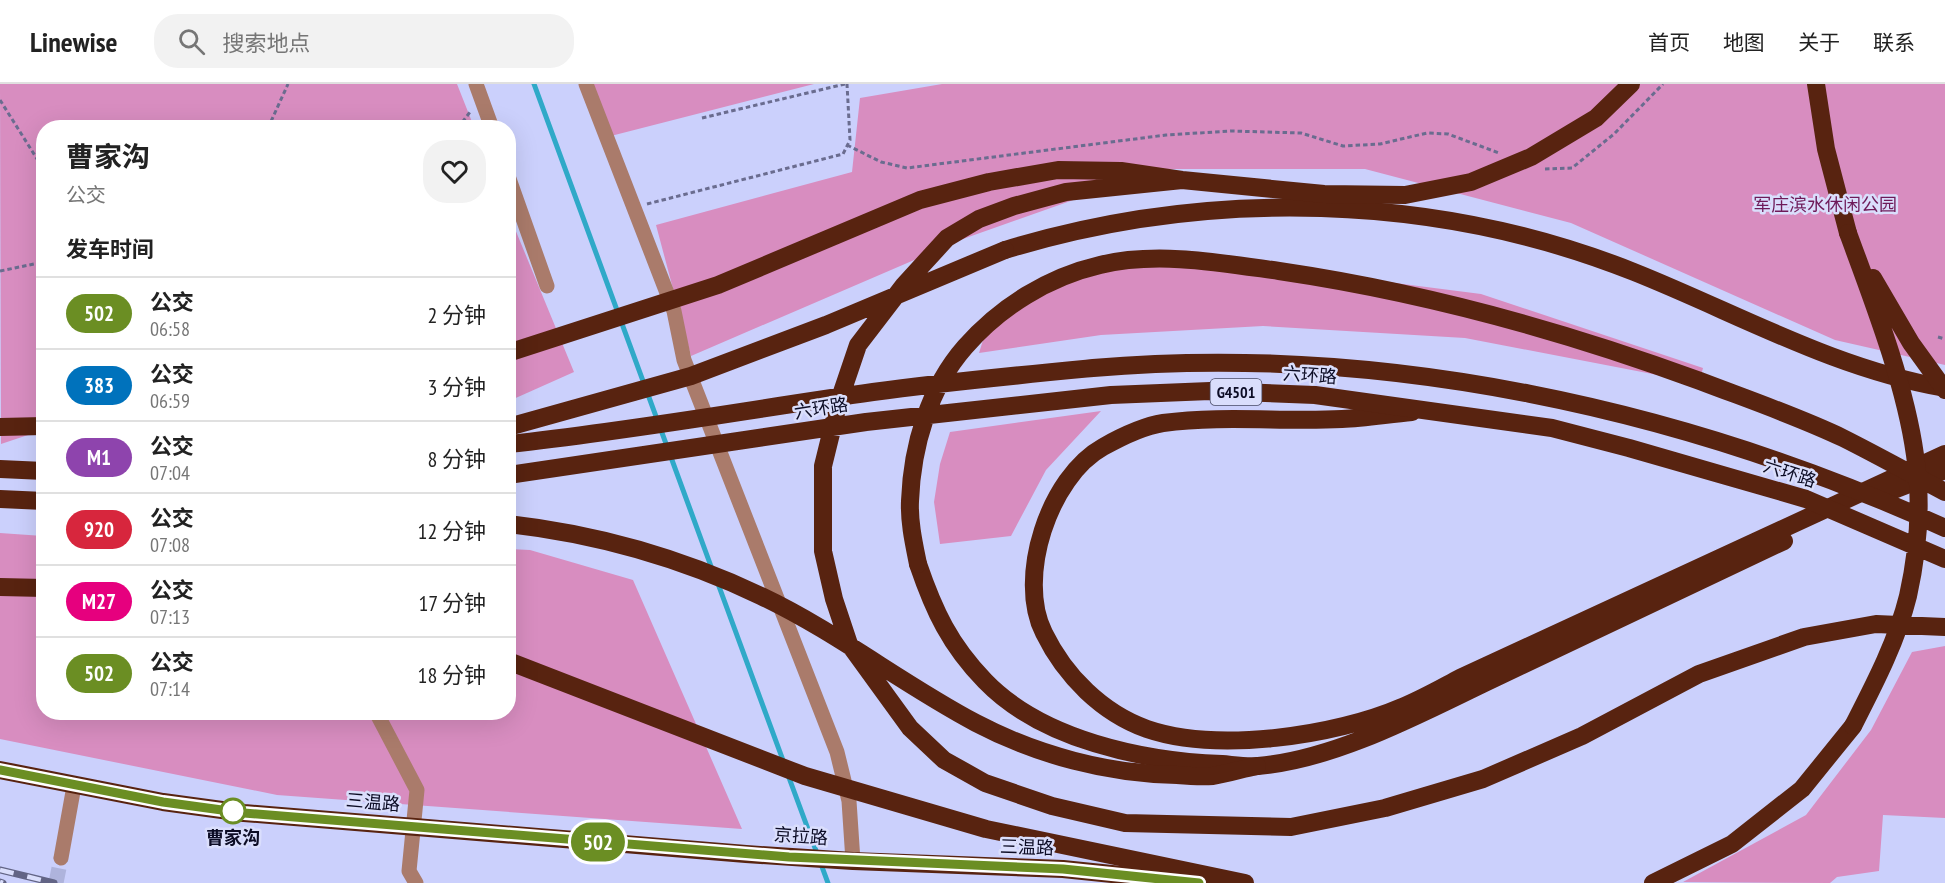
<!DOCTYPE html>
<html lang="zh">
<meta charset="utf-8">
<style>
body{margin:0;font-family:"PT Sans Narrow","Noto Sans SC",sans-serif;background:#f2f2f2;color:#222;height:100vh;display:flex;flex-direction:column;font-size:22px;white-space:nowrap}
*{box-sizing:border-box;margin:0}
p{font-size:20px;color:#767676}
.icon{flex:none;width:33px;height:33px;fill:none;stroke:currentColor;stroke-width:2;stroke-linecap:round;stroke-linejoin:round}
.map{position:relative;flex:1;overflow:hidden}
.panel{position:absolute;left:36px;top:36px;width:480px;height:600px;display:flex;flex-direction:column;background:#fff;border-radius:24px;box-shadow:0 6px 24px #0002}
.panel>*{flex:none}
.badge{padding:0 12px;border-radius:20px;font-size:21px;line-height:39px}
.map>.badge{position:absolute;translate:-50% -50%;box-shadow:0 0 0 3px #fff}
h2{padding:0 30px;font-size:22px;line-height:54px}
.round{display:grid;place-items:center;flex:none;width:63px;height:63px;border-radius:24px;background:#f2f2f2}
.headline{display:flex;align-items:center;justify-content:space-between;height:102px;padding:0 30px}
h1{font-size:28px;font-weight:700;line-height:45px}
ul{padding:0;list-style:none}
li{display:flex;align-items:center;gap:18px;height:72px;padding:0 30px;border-top:2px solid #e0e0e0}
li div{flex:1}
li b{display:block;font-size:22px}
li em{font-style:normal}
li .badge{min-width:66px;font-weight:700;text-align:center}
header{display:flex;align-items:center;gap:36px;box-sizing:border-box;height:84px;padding:0 30px;background:#fff;border-bottom:2px solid #e0e0e0}
header strong{font-size:28px}
nav{display:flex;gap:33px;margin-inline-start:auto;font-size:21px}
.search{width:420px;height:54px;background:#f2f2f2;display:flex;align-items:center;gap:15px;box-sizing:border-box;padding:0 21px;border-radius:24px;color:#767676;font-size:22px}
.map>svg:first-child{display:block}
.green{fill:#d88dc0}
.lines{fill:none;stroke-linecap:round;stroke-linejoin:round}
.stream{stroke:#2fa9c8;stroke-width:5}
.minor-tunnel{stroke:#aeb3dc;stroke-width:15;stroke-dasharray:15 8;stroke-linecap:butt}
.path{stroke:#6a6c8f;stroke-width:3;stroke-dasharray:4.5 3;stroke-linecap:butt}
.minor{stroke:#aa7b6b;stroke-width:15}
.highway{stroke:#582310;stroke-width:18}
.rail-casing{stroke:#626485;stroke-width:7}
.rail{stroke:#dadefc;stroke-width:4.5;stroke-dasharray:14;stroke-linecap:butt}
.highway-bridge{stroke:#582310;stroke-width:18}
.line-casing{stroke:#fff;stroke-width:14}
.line{stroke:#6b8e23;stroke-width:9}
.stop-dot{fill:#fff;stroke:#6b8e23;stroke-width:3}
.labels{text-anchor:middle;dominant-baseline:central;stroke-width:5;stroke-linejoin:round;paint-order:stroke}
.shield{fill:#dadefc;stroke:#4a4b66;stroke-width:1.5}
.shield-label{font-size:16px;font-weight:bold;fill:#0c0c25}
.park-label{font-size:18px;fill:#6e1a59;stroke:#dadefc}
.street-label{font-size:18px;fill:#0c0c25;stroke:#dadefc}
.stop-label{font-size:18px;font-weight:bold;fill:#0c0c25;stroke:#dadefc}
</style>
<header>
<strong>Linewise</strong>
<div class="search"><svg class="icon" aria-label="search" viewBox="0 0 24 24"><circle cx="10" cy="10" r="6"/><path d="M15 15l6 6"/></svg>搜索地点</div>
<nav><a>首页</a><a>地图</a><a>关于</a><a>联系</a></nav>
</header>
<div class="map">
<svg width="1945" height="799" viewBox="0 0 1945 799">
<rect width="100%" height="100%" fill="#cbd0fc"/>
<!-- green -->
<path class="green" d="M0 0H457L474 43 44 44 43 346 1 360Z
M582 0H814L603 54Z
M942 0H1945V281L1835 256 1571 139 1365 85H1161L963 155 691 272 656 141 852 88 860 14Z
M508 128 574 288 509 317H508Z
M1169 170 1481 210 1703 284 1699 299 1465 254 1263 242 1101 251 979 269 984 253 1026 208Z
M1101 327 1046 386 1011 452 940 460 934 418 940 380 950 348Z
M0 449 43 452 44 628H508L509 465 530 466 633 496 742 745 277 711 0 655Z
M1945 562V734L1883 731 1879 787 1837 793 1830 799 1683 798 1806 731 1871 646 1912 568Z"/>
<g class="lines">
<!-- stream -->
<path class="stream" d="M534 0 712 485
M717 497 784 679
M788 691 828 799"/>
<!-- minor-tunnel -->
<path class="minor-tunnel" d="M56 799 61 774"/>
<!-- path -->
<path class="path" d="M0 16 44 86
M702 34 845 0
M268 44 288 0
M458 44 470 28
M847 61 881 78 907 84 1166 51 1231 47 1301 49 1343 62 1380 60 1427 49 1448 50 1499 69
M1545 85 1572 84 1614 50 1663 0
M647 120 843 70 850 56 847 0
M0 187 44 178
M1938 253 1945 255"/>
<!-- minor -->
<path class="minor" d="M476 0 492 44
M586 0 674 227 684 276 837 668 849 717 853 777
M508 92 547 202
M376 628 417 706 409 787 416 799
M61 774 74 702"/>
<!-- highway -->
<path class="highway" d="M1816 0 1826 65 1848 149
M1005 166C1208 104 1436 109 1634 188 1737 229 1834 285 1945 304
M1412 328C1389 330 1365 334 1342 335 1283 338 1222 331 1163 339 1144 342 1119 354 1103 363 1049 393 1016 494 1044 549 1065 592 1102 629 1147 645 1217 669 1335 652 1402 623 1422 615 1441 604 1460 594L1945 370
M0 343 44 342
M0 385 44 387
M1883 410 1945 386
M0 415 44 417
M918 480C934 527 950 561 985 597 1042 656 1143 677 1222 680 1234 681 1246 683 1258 682 1339 675 1425 627 1497 593 1593 547 1689 502 1784 457
M0 503 44 504
M0 686 163 718 244 729 746 770 853 777 1063 785 1199 799
M1653 799 1732 760 1802 705 1853 642"/>
<!-- rail casing -->
<g class="rail-casing">
<path id="rail" d="M0 786 54 799
M0 798 3 799"/>
</g>
<!-- rail -->
<use href="#rail" class="rail"/>
<!-- highway-bridge -->
<path class="highway-bridge" d="M1182 96 1066 108 1014 122 979 135 947 154 904 201 858 261 839 317 823 382V467L834 515 849 560 910 644 944 676 985 699 1052 722 1125 739 1291 743 1385 724 1483 695 1582 652 1699 590 1804 553 1876 540 1945 543
M1848 149C1873 217 1905 299 1915 371 1922 417 1918 467 1908 512 1897 557 1874 601 1853 642
M1873 194 1911 259 1945 306
M508 269 718 201 920 116 989 98 1058 86 1121 87 1182 96 1324 110 1405 111 1471 98 1531 73 1596 34 1631 0
M508 343 691 292 826 241 1005 166
M508 360C631 347 752 325 873 308 946 298 1020 291 1093 284 1382 259 1682 324 1945 444
M508 391 866 338 1111 311 1210 307 1315 311 1552 344 1629 364 1806 415 1945 475
M508 440C597 450 681 474 761 512 837 548 902 600 976 639 1037 671 1108 690 1177 691 1188 692 1201 693 1213 692 1228 689 1243 685 1257 682
M918 480C914 460 909 438 910 417 912 362 929 304 965 263 1000 223 1048 193 1100 181 1157 167 1222 179 1279 187 1422 208 1564 247 1700 297 1747 315 1797 332 1843 354 1877 371 1911 390 1945 408
M508 577 805 692 986 745 1245 799"/>
</g>
<g class="lines">
<!-- line casing -->
<g class="line-casing">
<path id="line" d="M0 686 163 718 244 729 789 773 1063 785 1199 799"/>
</g>
<!-- line -->
<use href="#line" class="line"/>
</g>
<!-- markers -->
<circle class="stop-dot" cx="233" cy="727" r="12"/>
<g class="labels">
<!-- shield labels -->
<rect class="shield" x="1210.5" y="295" width="51" height="26" rx="4.5"/>
<g class="shield-label">
<text x="1236" y="308">G4501</text>
</g>
<!-- park labels -->
<g class="park-label">
<text x="1825" y="120">军庄滨水休闲公园</text>
</g>
<!-- street labels -->
<g class="street-label">
<text transform="translate(1310 291) rotate(4)">六环路</text>
<text transform="translate(821 324) rotate(-9)">六环路</text>
<text transform="translate(1790 389) rotate(18)">六环路</text>
<text transform="translate(373 718) rotate(5)">三温路</text>
<text transform="translate(801 752) rotate(4)">京拉路</text>
<text transform="translate(1027 763) rotate(2)">三温路</text>
</g>
<!-- stop labels -->
<g class="stop-label">
<text x="233" y="753">曹家沟</text>
</g>
</g>
</svg>
<b class="badge" style="left:598px;top:758px;background:#6b8e23;color:#fff">502</b>
<section class="panel">
<div class="headline"><div><h1>曹家沟</h1><p>公交</p></div><a class="round"><svg class="icon" aria-label="heart" viewBox="0 0 24 24"><path d="M12 20l-8-8c-3-5 5-10 8-4 3-6 11-1 8 4z"/></svg></a></div>
<h2>发车时间</h2>
<ul>
<li><span class="badge" style="background:#6b8e23;color:#fff">502</span><div><b>公交</b><p>06:58</p></div><em>2 分钟</em></li>
<li><span class="badge" style="background:#0072bc;color:#fff">383</span><div><b>公交</b><p>06:59</p></div><em>3 分钟</em></li>
<li><span class="badge" style="background:#8e44ad;color:#fff">M1</span><div><b>公交</b><p>07:04</p></div><em>8 分钟</em></li>
<li><span class="badge" style="background:#d7263d;color:#fff">920</span><div><b>公交</b><p>07:08</p></div><em>12 分钟</em></li>
<li><span class="badge" style="background:#e6007e;color:#fff">M27</span><div><b>公交</b><p>07:13</p></div><em>17 分钟</em></li>
<li><span class="badge" style="background:#6b8e23;color:#fff">502</span><div><b>公交</b><p>07:14</p></div><em>18 分钟</em></li>
</ul>
</section>
</div>
